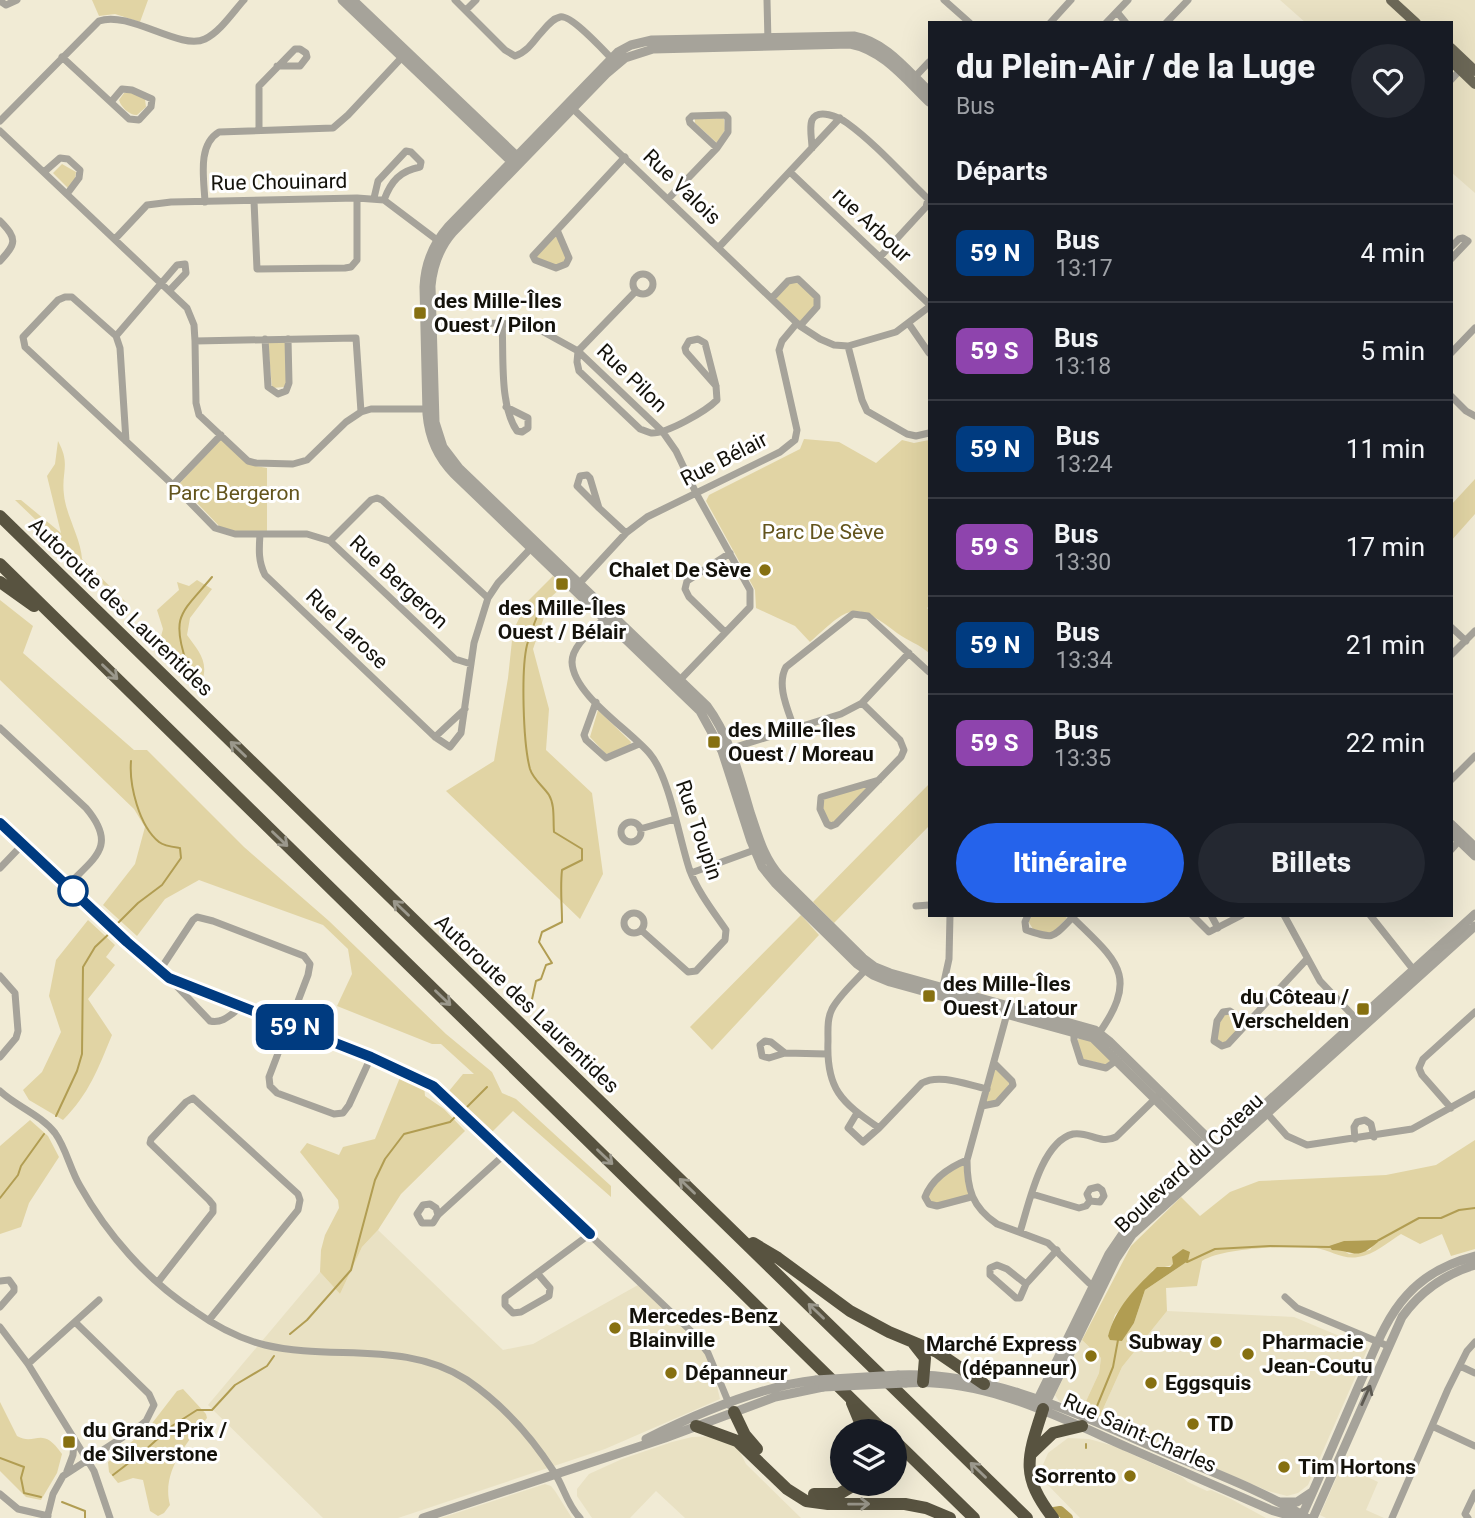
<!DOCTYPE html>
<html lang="fr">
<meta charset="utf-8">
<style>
body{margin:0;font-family:Roboto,sans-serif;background:#242831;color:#f1f3f6;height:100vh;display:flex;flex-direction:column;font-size:26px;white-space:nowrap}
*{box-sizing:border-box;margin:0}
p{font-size:23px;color:#9ea1a6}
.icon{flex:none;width:38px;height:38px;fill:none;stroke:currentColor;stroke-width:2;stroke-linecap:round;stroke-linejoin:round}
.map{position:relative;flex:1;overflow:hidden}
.panel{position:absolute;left:928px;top:21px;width:525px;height:896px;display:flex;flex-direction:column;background:#171b24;border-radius:0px;box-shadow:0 7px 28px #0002}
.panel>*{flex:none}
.badge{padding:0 14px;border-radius:10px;font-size:24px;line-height:46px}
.controls{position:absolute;left:830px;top:1419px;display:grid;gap:14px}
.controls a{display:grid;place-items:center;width:77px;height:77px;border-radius:50%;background:#171b24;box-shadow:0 7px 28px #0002;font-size:35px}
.map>.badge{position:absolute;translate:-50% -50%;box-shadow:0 0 0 4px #fff}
h2{padding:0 28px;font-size:26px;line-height:63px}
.round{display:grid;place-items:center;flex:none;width:74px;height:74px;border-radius:37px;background:#242831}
.headline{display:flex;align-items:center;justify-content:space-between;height:119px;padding:0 28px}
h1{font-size:33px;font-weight:800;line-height:52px}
.button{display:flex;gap:14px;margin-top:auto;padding:14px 28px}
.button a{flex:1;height:80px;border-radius:42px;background:#2563eb;color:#fff;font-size:28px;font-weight:800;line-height:80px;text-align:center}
.button a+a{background:#242831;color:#f1f3f6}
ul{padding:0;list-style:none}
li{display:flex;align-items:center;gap:21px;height:98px;padding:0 28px;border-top:2px solid #363941}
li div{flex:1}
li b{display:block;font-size:26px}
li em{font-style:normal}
li .badge{min-width:77px;font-weight:700;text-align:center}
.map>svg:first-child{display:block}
.built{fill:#e9e1c3}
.green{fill:#e1d4a4;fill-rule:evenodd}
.water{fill:#b19d52}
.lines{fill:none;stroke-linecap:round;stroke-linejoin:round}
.stream{stroke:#b19d52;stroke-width:2}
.river{stroke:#b19d52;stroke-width:10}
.minor{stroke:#a6a39a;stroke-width:7}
.tertiary{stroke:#a6a39a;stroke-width:9}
.primary{stroke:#6c6857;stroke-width:10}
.motorway{stroke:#585340;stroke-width:12}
.tertiary-bridge{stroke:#a6a39a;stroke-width:9}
.oneway{stroke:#9b988c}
.oneway2{stroke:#5d5a52}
.line-casing{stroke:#fff;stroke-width:16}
.line{stroke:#003b80;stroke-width:10}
.poi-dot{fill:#867011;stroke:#fff;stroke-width:2.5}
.stop-dot{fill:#fff;stroke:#003b80;stroke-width:3.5}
.labels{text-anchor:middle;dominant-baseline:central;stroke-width:6;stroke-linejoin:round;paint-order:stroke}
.street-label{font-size:21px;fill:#14120b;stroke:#fff}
.poi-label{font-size:21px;font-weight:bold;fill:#14120b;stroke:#fff;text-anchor:start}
.park-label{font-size:21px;fill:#63541c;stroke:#fff}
</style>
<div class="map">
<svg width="1475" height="1518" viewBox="0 0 1475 1518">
<rect width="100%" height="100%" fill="#f1ebd5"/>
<!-- built -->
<path class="built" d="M1280 0H1475V193L1451 172V23H1306Z
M378 1230 503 1350 533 1344 638 1285 696 1339 710 1358 720 1399 605 1449 398 1518H323L208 1405 320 1272 340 1294 362 1247Z
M1167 1311 1294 1317 1368 1348 1308 1485 1298 1493 1287 1496 1268 1491 1099 1418 1122 1367Z
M1082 1340 1101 1358 1099 1373 1081 1412 1059 1401 1055 1395Z
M713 1436 727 1441 739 1450 746 1464 801 1518H685L656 1491 630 1518H592L577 1496V1489L589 1474 622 1459 672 1442 692 1437Z
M1068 1438 1089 1439 1114 1446 1182 1477 1188 1482 1207 1491 1211 1490 1231 1499 1266 1518H1080L1045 1482 1042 1467 1048 1453Z
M1342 1465 1378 1482 1366 1510 1384 1518H1326L1320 1515Z
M545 1484 551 1486 555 1491 572 1518H441Z"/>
<!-- green -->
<path class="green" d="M92 0H148L140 22 115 14 99 16Z
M124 93H133L145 99 146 107 137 115C129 115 121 107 119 100Z
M721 118 724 119 725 130 717 143 695 123V119Z
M62 164 76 172 75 179 68 188 53 173Z
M556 234 567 254 565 263 555 266 538 259 536 256Z
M796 282 815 298V305L801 324 773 300 789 283Z
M285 342 287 382 284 387 272 388 268 343Z
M221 439 256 466 267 468V531L237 532 221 528 179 484Z
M804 439 839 442 876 463 902 440 914 443 929 440V606L927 608 929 611V653C919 644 908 641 897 633 853 599 849 607 810 642L795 626 756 608 755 590 706 501 709 495 800 449Z
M58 441C71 465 61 471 64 495 66 515 81 539 82 559L129 605 128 608 15 500H21L61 533 47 476 55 464Z
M1475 479V514L1451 541V505Z
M553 576 562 587 551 597 533 649 549 709 546 750 592 793 603 874 580 919 446 791 494 761 508 678 513 631 527 602Z
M197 580 212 589 190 618 187 635C197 649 208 660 203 678L194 677 160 640 163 629 157 610 179 590 177 582 189 586Z
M0 600 33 626 23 653 134 750H147L244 847 329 921 446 1034 492 1072 502 1093 516 1099 611 1186V1197L513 1111 492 1132 449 1091 463 1074H474L441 1044H432L337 1006 352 974 348 949 323 925 199 880 165 899 137 936 103 905 135 864 145 827 134 809 0 680Z
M598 710 631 742 630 746 606 754 590 737Z
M879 780 831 826 820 809 821 797Z
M929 784V826L834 923 813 902Z
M801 915 819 935 712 1050 690 1027Z
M1033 915H1064L1067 918 1051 934 1033 929 1028 921Z
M88 920 115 945 106 957 115 965 88 999 112 1035C98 1069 89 1094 63 1120L29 1100 23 1090 42 1072 61 1032 49 996 56 960Z
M1231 1014 1244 1023 1227 1043 1216 1041 1219 1022 1224 1015Z
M1080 1037 1091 1041 1111 1059 1107 1065 1082 1059 1077 1041Z
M994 1065 1011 1081 997 1102 983 1105Z
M401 1075 424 1085 425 1096 444 1109 465 1131 401 1194 378 1230 362 1247 340 1294 320 1272 321 1250 325 1235 339 1208 338 1200 300 1152 307 1143 339 1155 343 1147 375 1139Z
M30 1120 48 1136 59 1157 29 1203 21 1227 0 1234V1146Z
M1475 1140V1249L1451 1256 1442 1234 1420 1244 1401 1234C1388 1242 1374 1255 1358 1257 1343 1260 1330 1250 1316 1248 1288 1246 1225 1247 1202 1261L1197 1286 1166 1288 1167 1311 1122 1367 1099 1418 1081 1412 1099 1373 1101 1358 1082 1340 1131 1246 1181 1197 1200 1216 1230 1192 1259 1181 1386 1175 1436 1165ZM1376 1240 1370 1250 1349 1254 1343 1250 1344 1241ZM1188 1261 1145 1290 1134 1323 1122 1341 1108 1336 1115 1315 1153 1270Z
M966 1162 969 1195C956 1199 936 1210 926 1197 933 1181 950 1168 966 1162Z
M183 1389 206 1414 207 1418C187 1442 161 1472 170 1505L164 1513 158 1516 150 1511 143 1480 133 1478 118 1483 109 1472 108 1462 150 1426 177 1391Z
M0 1402 17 1436C36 1447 41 1424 62 1454L57 1473 41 1500 26 1497 0 1471Z"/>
<!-- water -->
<path class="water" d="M1376 1240 1378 1242C1356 1261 1356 1251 1332 1250L1329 1246 1344 1241Z
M1183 1249 1190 1252 1188 1261 1145 1290 1134 1323 1122 1341 1110 1340 1108 1336C1116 1307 1136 1287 1157 1267H1170L1173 1264 1172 1257Z"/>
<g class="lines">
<!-- stream -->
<path class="stream" d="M187 664C170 615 182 613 212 577
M115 926 138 903 162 885 181 858 180 848C173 847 164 846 159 842 139 826 129 785 131 761
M531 1004 536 981 541 979 546 965 552 963 539 942 542 932 562 922C562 904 560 888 562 870L582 860V849L554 832C553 820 555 805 549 795 543 786 533 779 530 769 523 743 521 670 527 645 530 634 534 624 538 614
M467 1107 487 1087
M56 1116 77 1071 82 1054 83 967 95 947 112 931
M0 1198 18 1175 21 1166 44 1134
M1377 1241 1419 1218H1441L1459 1210 1475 1208
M1187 1262 1215 1249 1270 1246 1330 1247
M290 1334 307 1320 351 1270 375 1180 385 1159 404 1134 450 1122 457 1115
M1095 1411 1113 1367 1118 1340
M1086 1448V1444
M0 1458 24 1467 21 1478 24 1493 41 1497
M113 1475 143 1452 172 1426 197 1410H212L235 1385 267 1366 274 1356
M62 1502 85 1511V1518
M1059 1511V1509"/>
<!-- river -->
<path class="river" d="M1054 1512 1060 1511 1068 1518"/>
<!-- minor -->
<path class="minor" d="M455 0 505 50 515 56C526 52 532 44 539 35 545 29 551 19 560 17 571 14 605 52 614 61
M767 0 768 42
M944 0 970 23
M0 1 6 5 17 0
M466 10 476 0
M1117 12 1126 23
M1050 23 1071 0
M1106 23 1128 0
M1166 23 1188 0
M62 57 129 119 139 120 151 107 152 99 132 90 122 89 111 102
M912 80 929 62
M1451 80 1462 68
M569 105 800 326 820 339 834 345 848 346 896 332 929 307
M0 121 99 21C129 10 180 51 205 39 220 32 233 12 244 0
M259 130V86L295 49H300L306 53 307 57 300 66H277
M0 131 187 308 194 325 195 341 196 403 199 415 248 461 256 463 293 464 307 460 346 422 361 412 371 409H431
M812 148C812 140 809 127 812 120 818 108 839 117 847 123 876 144 902 174 928 199L926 207 880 257
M44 172 60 158 68 159 80 170 79 178 67 194
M790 172 929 304
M374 198 378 181 406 151 411 152 421 162 420 167C400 171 391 181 384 200
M668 199 717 148 728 132V118L725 115 692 116 689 119 690 123 717 148
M254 201 257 269 345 268 351 267 357 260V198
M205 202C204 179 197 145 219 132L333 128 348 115 405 54
M0 221C18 239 16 244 0 261
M557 230 569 258 566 264 556 268 535 260 533 256 625 157
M115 239 147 205 171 202 357 198 384 200 441 243
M719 247 840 118
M1451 247 1459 239 1463 238 1468 241
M1451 259 1468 241
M633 284a10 10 0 1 1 20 0a10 10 0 1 1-20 0Z
M636 291 578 351 577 362 579 371 640 429C643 430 648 432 651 433 667 434 706 411 717 400L716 386 705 343 698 339 689 341 685 348 686 352 716 386
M772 298 788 281 798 279 817 297V307L800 326
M502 323C504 355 499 405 517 431L522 432 528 428V418L506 407
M909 324 929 353
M429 325 502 323 540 330 578 351 662 431 676 451 696 493 750 590V607L677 683
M116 336 177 265 185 264 186 273 169 291
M265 339 268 387 278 394 286 391 289 383 288 339
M195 341 356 338 361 412
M848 346 862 400 867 411 907 434 916 436 929 433
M1451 353 1475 328
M1451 396 1466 411 1475 416
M126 441 120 348 116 336 72 297H65L58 300 23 337 25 347 173 485 215 528 235 534H307L330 541 455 659 471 664
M173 485 221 435
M599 508 577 486 580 476 587 475 590 478 599 508 626 533
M260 534C259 549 258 561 265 575L435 737 450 747 461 733 474 643 488 598 498 583 533 546
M330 541 371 500 377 498 382 500 488 598
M577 586 626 533 647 517 780 452 795 440 797 430 779 350 782 341 797 323
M607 616C596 628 572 644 572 662 573 695 630 730 650 754 670 778 679 839 690 871 698 892 713 911 726 930L725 940 696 971 688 972 641 930
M1451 627 1466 641
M725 632 689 597 685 589 687 581 730 553
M1451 655 1475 631
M596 702 584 735 586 740 606 758 639 744
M862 703 900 740 904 750 901 757 836 824 831 826 827 824 820 809 821 797 879 780
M0 728 86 808C118 846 95 857 67 886
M794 728C788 710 776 685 786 667L853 614 868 616 929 672
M435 737 465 709
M726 750 841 714 862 703 909 653
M1451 780 1475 756
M621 832a10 10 0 1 1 20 0a10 10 0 1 1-20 0Z
M0 823 127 942 169 978 210 1021C223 1024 231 1014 241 1007
M640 829 675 819
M1451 850 1459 841
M0 868 23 844
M691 873 760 848
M916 906 929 905
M624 923a10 10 0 1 1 20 0a10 10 0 1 1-20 0Z
M1028 915 1025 922 1026 930C1055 939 1051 939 1072 918
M1070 915C1115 960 1142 974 1097 1036
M1192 915 1209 932 1242 915
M1211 915 1218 928
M1284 915 1320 981 1360 1023
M1370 915 1416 973
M867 968C856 981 840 994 832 1009 827 1019 828 1030 828 1041 826 1089 841 1102 879 1128L922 1083C940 1073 967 1085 987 1089
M160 970 193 920 197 917 213 921 304 956 310 964 308 975 269 1077 270 1086 277 1093 334 1114 343 1113 349 1105 371 1057
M0 976 15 993 18 1031 16 1038 0 1057
M169 978 371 1057 433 1086 693 1333 708 1353 730 1406
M942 991 949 959 950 915
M1008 1010 967 1160C967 1189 972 1207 997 1224L1048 1243 1089 1283 1097 1288
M1247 1023 1230 1011 1223 1012 1217 1021 1214 1041 1222 1046 1228 1044 1307 959
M1074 1031V1040L1081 1062 1106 1068 1117 1060
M785 1053 771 1042 765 1041 760 1045 762 1056 769 1058 785 1053 827 1054
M0 1091C16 1106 41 1115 55 1133 66 1148 70 1169 80 1186 107 1234 146 1279 193 1310 214 1325 240 1339 265 1345 332 1361 406 1340 467 1380 502 1404 531 1436 554 1472 564 1487 567 1505 580 1518
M982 1106 997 1103 1013 1085 1012 1081 994 1063
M1451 1108 1422 1075 1419 1068 1423 1059 1475 1012
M1265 1111 1287 1136 1307 1145 1412 1129 1475 1094
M857 1113 848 1128 863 1142 879 1128
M1355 1139 1354 1127 1357 1122 1365 1120 1371 1124 1374 1137
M967 1160C950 1167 932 1179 925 1197L929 1204 937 1206 971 1197
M1032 1194 1079 1208 1086 1206 1090 1201 1100 1202 1104 1196 1102 1190 1098 1187 1090 1189 1087 1194 1090 1201
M438 1215 436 1208 430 1204 423 1205 417 1214 422 1223H433L438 1215 505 1154
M1020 1232C1029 1204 1041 1142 1073 1134 1089 1131 1100 1145 1116 1137L1159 1095
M538 1274 550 1288 549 1296 521 1312 513 1313 505 1305V1297L590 1234
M0 1281 9 1280 14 1287V1291L0 1307
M158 1282 213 1212V1205L209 1200 150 1143 151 1139 186 1102 193 1098 298 1194 300 1200 298 1210 209 1320
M1026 1284 1007 1269 997 1265 990 1268V1275L1016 1298H1020L1026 1284 1057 1250
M1285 1297 1297 1308 1388 1346
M0 1327 28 1364 94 1471 110 1518
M28 1364 99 1300
M1460 1366 1475 1373
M1432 1426 1475 1446
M67 1471 73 1455 74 1442
M0 1494 18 1509 48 1516
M47 1518 53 1494 63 1476 140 1426 146 1421 154 1405 149 1394 76 1323
M1392 1518 1448 1389 1467 1351 1475 1342
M1468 1518 1465 1514 1475 1493"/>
<!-- tertiary -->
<path class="tertiary" d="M342 0 515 165
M353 0 521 160
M929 91C907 70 886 42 854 36L652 40 631 45 618 52 448 227C433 244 425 264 424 287L427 414C429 438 437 457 454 474L700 711 722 751 751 841 762 867 775 883 857 964 873 975 890 982 1093 1038 1216 1159
M929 102C906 80 883 50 850 44L653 49 625 58 606 74 453 232C439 248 433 265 431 286L435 422 443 447 459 468 707 706C730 737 739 775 750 812 758 835 763 857 780 876L863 958 875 967 890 973 1095 1030 1109 1041 1223 1153
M1451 824 1475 847
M1451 833 1475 856
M898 1375C996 1371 1085 1418 1172 1455 1217 1474 1265 1492 1307 1518
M906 1383C985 1378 1059 1417 1129 1448 1176 1469 1224 1489 1271 1510L1298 1518
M1043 1409 1039 1399 1040 1395 1109 1254 1124 1232 1475 914
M1043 1409 1116 1259 1132 1235 1475 926
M646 1439C696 1414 761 1386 816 1380
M1280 1502H1297L1312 1492
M423 1518 665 1438 775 1397 823 1387
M1301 1518C1321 1474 1340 1429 1359 1385 1373 1354 1384 1320 1407 1295 1426 1274 1448 1263 1475 1256
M1313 1518 1402 1317C1420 1292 1445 1274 1475 1265"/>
<!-- primary -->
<path class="primary" d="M1391 0 1416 23
M1451 48 1475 71
M1451 61 1475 84"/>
<!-- motorway -->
<path class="motorway" d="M0 516 1027 1518
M0 564 885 1432
M0 582 34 606
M753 1243 778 1258 850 1311 889 1332 937 1352 984 1384
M914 1344 925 1358 923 1382
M852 1403 864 1432
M1043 1409C1027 1458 1020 1475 1053 1518
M734 1412 745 1435 757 1449
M696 1426 737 1441 787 1489 806 1501 828 1504H905L926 1508 950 1518
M894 1440 974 1518
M1031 1454 1053 1433 1082 1426
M814 1494H839L856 1484"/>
<!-- tertiary-bridge -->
<path class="tertiary-bridge" d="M816 1380 898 1375
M823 1387 906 1383"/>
</g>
<!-- one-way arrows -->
<defs><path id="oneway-shaft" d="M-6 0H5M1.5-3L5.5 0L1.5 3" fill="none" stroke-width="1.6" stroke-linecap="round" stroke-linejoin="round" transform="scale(1.75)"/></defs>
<g class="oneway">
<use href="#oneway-shaft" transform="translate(110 672) rotate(44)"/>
<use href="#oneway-shaft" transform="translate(238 749) rotate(-136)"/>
<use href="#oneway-shaft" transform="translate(280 839) rotate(44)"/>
<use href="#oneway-shaft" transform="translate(401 908) rotate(-136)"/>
<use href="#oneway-shaft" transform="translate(443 998) rotate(44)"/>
<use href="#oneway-shaft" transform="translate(605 1157) rotate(44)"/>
<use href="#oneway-shaft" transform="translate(687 1186) rotate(-136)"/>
<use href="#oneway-shaft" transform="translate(816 1311) rotate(-136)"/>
<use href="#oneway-shaft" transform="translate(978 1470) rotate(-136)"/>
<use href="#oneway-shaft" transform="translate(859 1504) rotate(-1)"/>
</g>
<use class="oneway2" href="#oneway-shaft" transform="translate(1366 1395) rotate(-66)"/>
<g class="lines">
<!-- line casing -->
<g class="line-casing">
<path id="line" d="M0 823 127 942 169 978 371 1057 433 1086 590 1234"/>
</g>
<!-- line -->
<use href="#line" class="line"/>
</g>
<!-- markers -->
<g class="poi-dot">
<rect x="413" y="306" width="14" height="14" rx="3.5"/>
<circle cx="765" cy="570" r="7"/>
<rect x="555" y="577" width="14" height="14" rx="3.5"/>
<rect x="707" y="735" width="14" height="14" rx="3.5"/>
<rect x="922" y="989" width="14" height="14" rx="3.5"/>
<rect x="1356" y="1002" width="14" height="14" rx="3.5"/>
<circle cx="615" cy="1328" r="7"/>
<circle cx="1216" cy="1342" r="7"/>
<circle cx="1248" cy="1354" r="7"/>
<circle cx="1091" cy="1356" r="7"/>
<circle cx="671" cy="1373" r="7"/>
<circle cx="1151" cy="1383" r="7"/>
<circle cx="1193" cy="1424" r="7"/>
<rect x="62" y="1435" width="14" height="14" rx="3.5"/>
<circle cx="1284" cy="1467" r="7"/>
<circle cx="1130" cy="1476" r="7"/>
</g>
<circle class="stop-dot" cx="73" cy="891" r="14"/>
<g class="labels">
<!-- street labels -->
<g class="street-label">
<text transform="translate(279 182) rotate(-1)">Rue Chouinard</text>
<text transform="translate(682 187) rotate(44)">Rue Valois</text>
<text transform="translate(872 225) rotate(43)">rue Arbour</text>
<text transform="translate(632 378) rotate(44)">Rue Pilon</text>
<text transform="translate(724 459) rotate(-27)">Rue Bélair</text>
<text transform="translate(399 582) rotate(43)">Rue Bergeron</text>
<text transform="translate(121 607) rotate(44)">Autoroute des Laurentides</text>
<text transform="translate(347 629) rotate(44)">Rue Larose</text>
<text transform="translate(699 830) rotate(71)">Rue Toupin</text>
<text transform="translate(527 1004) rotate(44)">Autoroute des Laurentides</text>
<text transform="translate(1189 1163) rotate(-43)">Boulevard du Coteau</text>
<text transform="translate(1140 1433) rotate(24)">Rue Saint-Charles</text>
</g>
<!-- poi labels -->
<g class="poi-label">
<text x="434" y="301">des Mille-Îles<tspan x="434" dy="24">Ouest / Pilon</tspan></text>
<text x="751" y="570" text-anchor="end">Chalet De Sève</text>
<text x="562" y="608" text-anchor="middle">des Mille-Îles<tspan x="562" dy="24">Ouest / Bélair</tspan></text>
<text x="728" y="730">des Mille-Îles<tspan x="728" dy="24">Ouest / Moreau</tspan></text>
<text x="943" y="984">des Mille-Îles<tspan x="943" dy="24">Ouest / Latour</tspan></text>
<text x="1349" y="997" text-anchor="end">du Côteau /<tspan x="1349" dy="24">Verschelden</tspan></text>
<text x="629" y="1316">Mercedes-Benz<tspan x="629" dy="24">Blainville</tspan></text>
<text x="1202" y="1342" text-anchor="end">Subway</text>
<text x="1262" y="1342">Pharmacie<tspan x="1262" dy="24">Jean-Coutu</tspan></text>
<text x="1077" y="1344" text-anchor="end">Marché Express<tspan x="1077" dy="24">(dépanneur)</tspan></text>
<text x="685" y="1373">Dépanneur</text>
<text x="1165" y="1383">Eggsquis</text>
<text x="1207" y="1424">TD</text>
<text x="83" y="1430">du Grand-Prix /<tspan x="83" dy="24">de Silverstone</tspan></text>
<text x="1298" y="1467">Tim Hortons</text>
<text x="1116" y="1476" text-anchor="end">Sorrento</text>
</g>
<!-- park labels -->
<g class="park-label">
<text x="234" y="493">Parc Bergeron</text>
<text x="823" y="532">Parc De Sève</text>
</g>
</g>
</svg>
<div class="controls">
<a><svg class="icon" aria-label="layers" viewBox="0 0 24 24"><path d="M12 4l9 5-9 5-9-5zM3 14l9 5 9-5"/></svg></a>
</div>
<b class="badge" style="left:295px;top:1027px;background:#003b80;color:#fff">59 N</b>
<section class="panel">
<div class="headline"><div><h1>du Plein-Air / de la Luge</h1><p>Bus</p></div><a class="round"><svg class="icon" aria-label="heart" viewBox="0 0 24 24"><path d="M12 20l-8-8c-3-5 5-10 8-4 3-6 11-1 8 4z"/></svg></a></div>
<h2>Départs</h2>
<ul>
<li><span class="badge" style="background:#003b80;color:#fff">59 N</span><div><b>Bus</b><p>13:17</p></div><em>4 min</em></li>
<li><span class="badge" style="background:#8e44ad;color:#fff">59 S</span><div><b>Bus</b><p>13:18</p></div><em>5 min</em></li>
<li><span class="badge" style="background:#003b80;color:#fff">59 N</span><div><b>Bus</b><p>13:24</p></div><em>11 min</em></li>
<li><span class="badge" style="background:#8e44ad;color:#fff">59 S</span><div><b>Bus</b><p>13:30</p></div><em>17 min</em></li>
<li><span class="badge" style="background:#003b80;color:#fff">59 N</span><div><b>Bus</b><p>13:34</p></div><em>21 min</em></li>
<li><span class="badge" style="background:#8e44ad;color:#fff">59 S</span><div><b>Bus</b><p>13:35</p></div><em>22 min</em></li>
</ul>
<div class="button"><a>Itinéraire</a><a>Billets</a></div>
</section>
</div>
